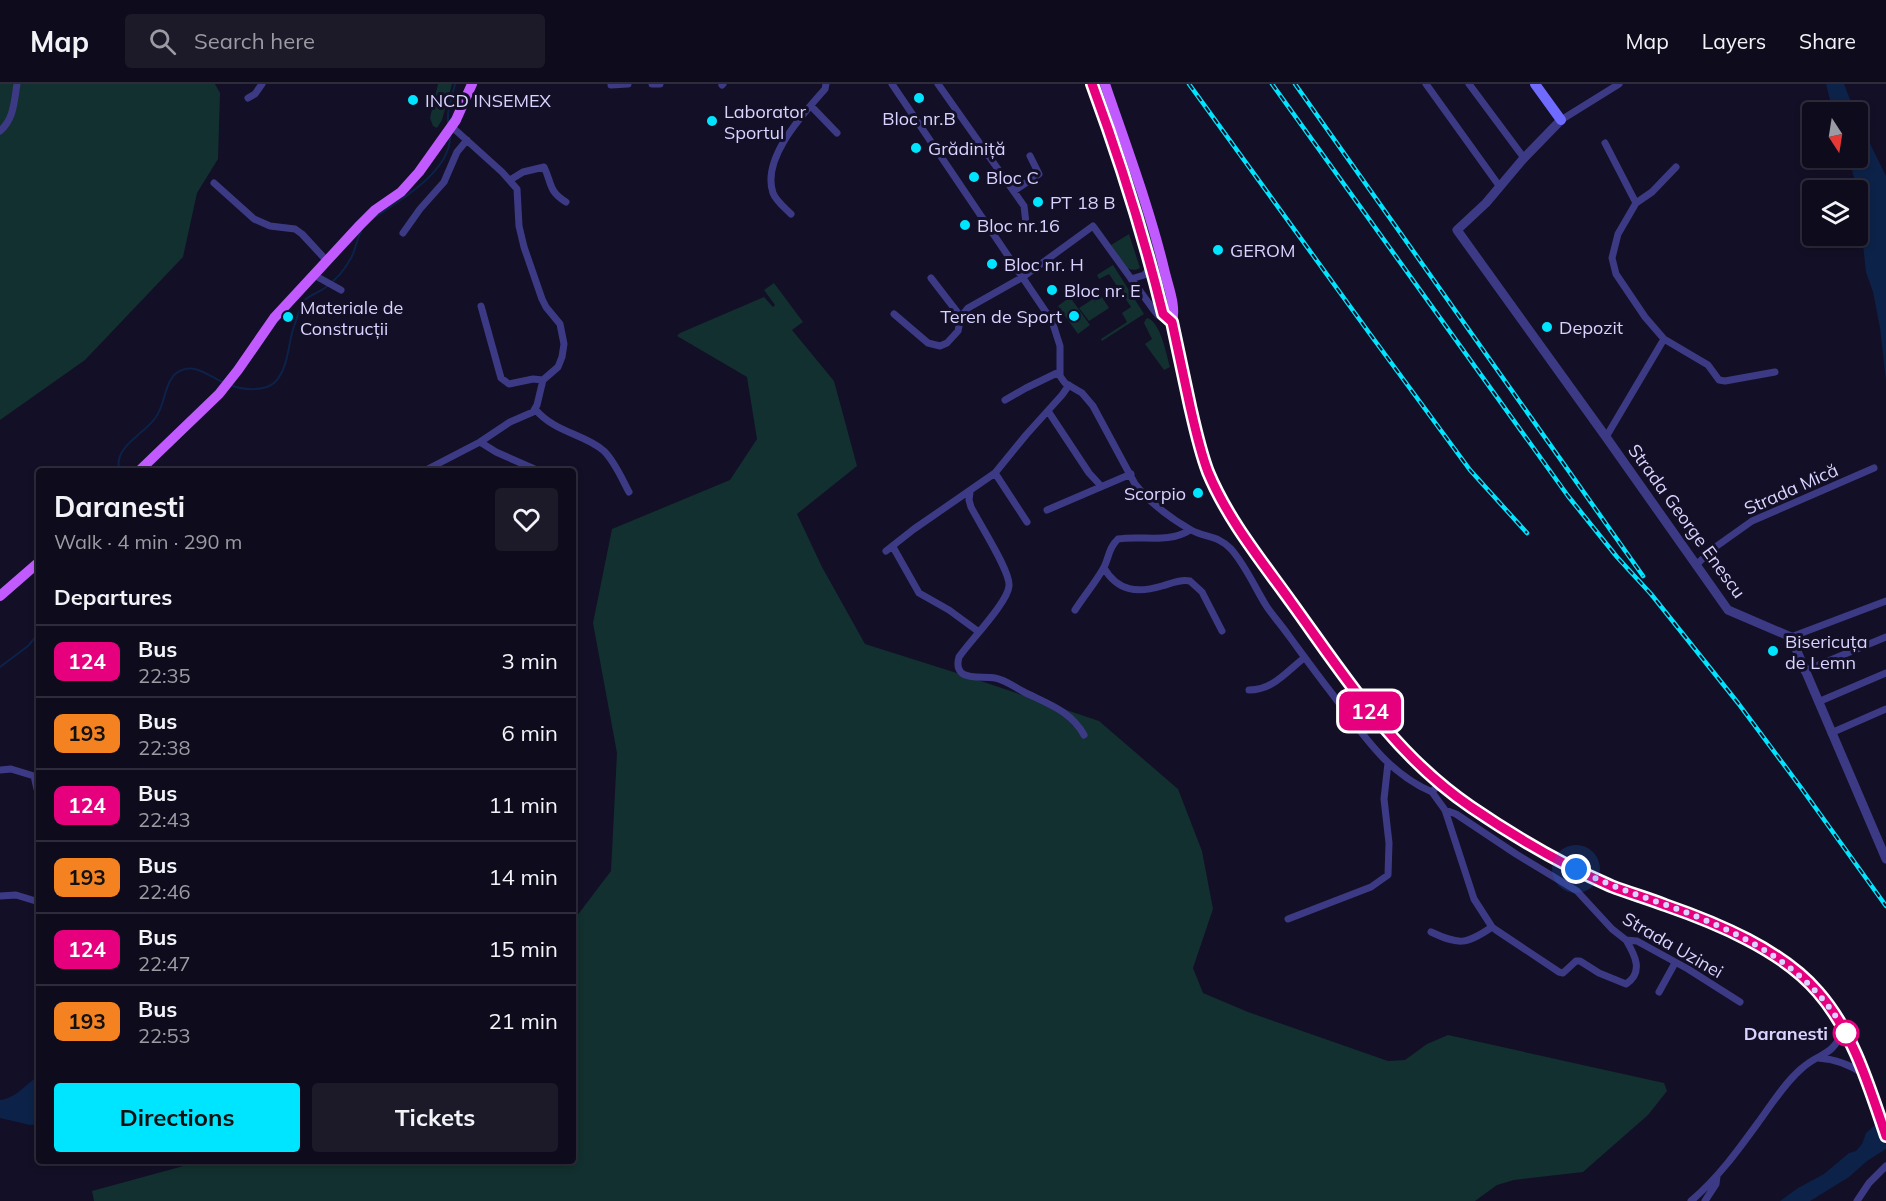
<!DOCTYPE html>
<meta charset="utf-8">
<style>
body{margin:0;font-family:Mulish,sans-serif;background:#1c1929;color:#f1f3f6;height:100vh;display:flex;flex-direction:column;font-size:22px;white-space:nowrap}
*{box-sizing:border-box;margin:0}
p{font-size:20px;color:#9b9ba3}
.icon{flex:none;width:33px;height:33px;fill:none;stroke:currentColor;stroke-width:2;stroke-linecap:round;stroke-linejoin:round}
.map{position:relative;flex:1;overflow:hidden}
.sheet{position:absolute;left:36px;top:384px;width:540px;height:696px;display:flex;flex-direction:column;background:#0e0b1c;border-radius:6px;box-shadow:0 3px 9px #0003,0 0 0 2px #2e2b3b}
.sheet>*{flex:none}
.badge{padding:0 12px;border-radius:9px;font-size:21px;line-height:39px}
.needle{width:39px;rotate:168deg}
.controls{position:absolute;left:1802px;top:18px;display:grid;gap:12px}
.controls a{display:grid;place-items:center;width:66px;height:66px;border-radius:6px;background:#0e0b1c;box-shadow:0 3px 9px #0003,0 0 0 2px #2e2b3b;font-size:30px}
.you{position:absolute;width:30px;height:30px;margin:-15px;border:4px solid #fff;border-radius:50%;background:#1a73e8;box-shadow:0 0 0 9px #1a73e833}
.map>.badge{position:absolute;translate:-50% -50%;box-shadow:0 0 0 3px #fff}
h2{padding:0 18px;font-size:22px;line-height:54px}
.round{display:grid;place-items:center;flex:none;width:63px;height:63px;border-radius:6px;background:#1c1929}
.overview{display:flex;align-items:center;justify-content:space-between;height:102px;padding:0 18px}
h1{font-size:28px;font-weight:700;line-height:45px}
.action{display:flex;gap:12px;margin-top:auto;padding:12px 18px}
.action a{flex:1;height:69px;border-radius:6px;background:#00e5ff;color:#111;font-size:24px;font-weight:700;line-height:69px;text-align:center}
.action a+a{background:#1c1929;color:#f1f3f6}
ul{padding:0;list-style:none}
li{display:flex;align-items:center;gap:18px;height:72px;padding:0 18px;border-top:2px solid #2e2b3b}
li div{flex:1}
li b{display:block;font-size:22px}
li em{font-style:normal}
li .badge{min-width:66px;font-weight:700;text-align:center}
header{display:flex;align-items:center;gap:36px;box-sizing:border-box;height:84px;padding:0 30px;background:#0e0b1c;border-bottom:2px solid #2e2b3b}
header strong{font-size:28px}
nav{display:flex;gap:33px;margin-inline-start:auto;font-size:21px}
.search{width:420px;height:54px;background:#1c1929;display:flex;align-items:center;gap:15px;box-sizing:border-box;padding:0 21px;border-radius:6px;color:#9b9ba3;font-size:22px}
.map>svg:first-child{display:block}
.green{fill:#12302f}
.water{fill:#0c2248}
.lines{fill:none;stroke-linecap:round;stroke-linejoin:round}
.stream{stroke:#0c2248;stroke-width:2}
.minor{stroke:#3d3a85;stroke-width:7}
.tertiary{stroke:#3d3a85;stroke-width:9}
.secondary{stroke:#6f6bff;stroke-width:10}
.primary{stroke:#c25bff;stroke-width:10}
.rail-casing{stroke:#00e5ff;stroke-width:4.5}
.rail{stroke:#130f26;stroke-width:2;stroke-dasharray:7;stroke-linecap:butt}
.line-casing{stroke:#fff;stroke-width:14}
.line{stroke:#e6007e;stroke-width:9}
.walk{stroke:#d9d4ff;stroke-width:6;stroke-dasharray:0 10.8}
.poi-dot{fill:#00e5ff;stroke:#130f26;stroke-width:2}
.stop-dot{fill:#fff;stroke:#e6007e;stroke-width:3}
.labels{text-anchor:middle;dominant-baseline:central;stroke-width:6;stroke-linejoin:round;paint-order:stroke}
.poi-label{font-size:18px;fill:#d9d4ff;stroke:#130f26;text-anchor:start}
.street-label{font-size:18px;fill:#d9d4ff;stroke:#130f26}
.stop-label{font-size:18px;font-weight:bold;fill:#d9d4ff;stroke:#130f26;text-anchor:end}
</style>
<header>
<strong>Map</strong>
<div class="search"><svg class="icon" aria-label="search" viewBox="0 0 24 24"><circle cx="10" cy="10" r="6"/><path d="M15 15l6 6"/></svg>Search here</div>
<nav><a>Map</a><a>Layers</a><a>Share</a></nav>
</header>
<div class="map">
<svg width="1886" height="1117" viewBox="0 0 1886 1117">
<rect width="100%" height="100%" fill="#130f26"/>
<!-- green -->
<path class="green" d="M0 0H215L220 9 218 75 197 109 183 173 85 276 0 336Z
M438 0H452L442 36 437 44 433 42 430 34Z
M1097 0H1101L1141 119 1171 226H1167L1152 168Z
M1129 150 1140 184C1125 192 1118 172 1111 161Z
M1113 181 1144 230 1102 257 1101 255 1127 238 1122 229 1131 223 1109 190 1099 195 1097 191Z
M774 199 803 238 792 246 834 297 857 382 797 430 822 483 865 560 963 591 1099 637 1178 705 1202 767 1213 825 1193 884 1203 909 1248 928 1388 977 1405 976 1427 960 1448 951 1664 999 1667 1007 1648 1031 1583 1088 1514 1096 1497 1101 1475 1117H94L92 1107 187 1081 318 1077H573V837L611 787 617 669 593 539 612 445 730 396 757 355 747 293 677 252 680 249 764 213 773 223 775 221 764 206Z
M1100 210 1109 224 1089 237 1079 224 1093 215 1096 219 1093 214Z
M1070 213 1090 241 1078 250 1058 222Z
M1148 234C1161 240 1166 269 1170 283L1164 286 1145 260 1152 255 1144 239 1146 235Z"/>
<!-- water -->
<path class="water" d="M1826 0H1844L1855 28H1833Z
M1857 33 1886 92V297L1880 244 1873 208 1866 188 1857 106 1849 74H1857Z
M39 992V1040L30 1041 0 1034V1016C17 1014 25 1000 39 992Z
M1886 1031V1065L1867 1077 1849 1093 1815 1114 1810 1117H1780L1798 1104 1824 1090 1849 1069 1856 1067 1862 1060 1866 1049Z"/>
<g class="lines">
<!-- stream -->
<path class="stream" d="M448 41V29L455 0
M375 133C401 116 450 87 450 53
M230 301C242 306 265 308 275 298 287 286 288 265 292 249 295 239 299 228 302 218 310 211 318 209 326 203 336 196 345 185 351 174 356 166 356 156 361 148
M120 387C111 364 145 350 156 333 166 320 164 292 182 286 197 280 211 294 225 299
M0 583 28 562 39 549"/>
<!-- minor -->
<path class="minor" d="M652 0H660
M892 0 1052 237 1060 262V292L1065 299 1082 309 1093 322 1135 400C1150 419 1170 434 1191 446 1206 454 1218 451 1231 465 1246 482 1255 504 1267 523 1274 533 1282 542 1289 552 1303 571 1316 589 1330 607 1360 646 1385 688 1432 708L1439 700
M938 0 1024 122 1026 139 1021 143
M1426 0 1500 103
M1469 0 1524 74
M611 1 628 0
M722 1 723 0
M248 14 255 10 262 0
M811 22 837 49
M1561 36 1619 0
M0 47C14 35 14 18 17 0
M1605 59 1636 119
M1676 83 1652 108 1636 119 1618 150 1612 174 1616 190 1645 233 1664 255 1708 281 1719 296 1725 297 1775 288
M510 96 523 88 544 83C552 99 548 107 566 118
M214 99 254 135 270 142 295 145 302 150 327 177
M1014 107 1039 90 1030 72
M791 130C785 124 776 117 773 109 761 74 804 29 825 5L826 0
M403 149 420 125 444 98 457 68 467 56
M314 191 341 206
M931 194 961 233
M1131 195 1144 191 1152 183
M481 222 501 294 509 300 533 295 543 296
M894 230 928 259 940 262 947 259 958 247 961 233 968 224 1023 193 1093 142 1153 225 1158 231 1164 234
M1005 316 1026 304 1059 288
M535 325C555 349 585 350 604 367 615 378 622 395 629 408
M1048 327 1089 389 1101 402
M1606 353 1664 255
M480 358 496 368 539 387
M424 387 480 358 510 338 533 328 537 321 543 296 558 283 562 273 564 260 560 240 546 223 542 215 524 163 519 142 517 105 502 88 451 42
M995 389 1027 438
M970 408 969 416 971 423C979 439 1011 488 1009 502 1008 518 970 557 959 573 957 580 957 586 963 590 971 595 986 592 995 594 1006 596 1014 603 1024 608 1048 620 1071 627 1084 651
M1047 426 1131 390
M893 463 919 509 949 526 979 548
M886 467 914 445 995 389 1026 351 1062 311 1069 301
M1696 481 1714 464 1752 437 1874 384
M1104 484C1118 508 1138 509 1162 502 1172 499 1181 495 1190 497L1202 508 1222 547
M1075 526C1084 512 1095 499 1103 485 1109 475 1108 464 1118 455 1142 451 1168 460 1190 446
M1791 553 1886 517
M1804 587 1886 553
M1249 606C1273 606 1286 588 1304 574
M1818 618 1886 589
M1831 649 1886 625
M0 686 11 685 34 692 37 705 39 708
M1432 708 1445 726 1474 815 1492 843 1496 846 1559 888 1563 889 1576 877H1580L1599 889 1626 900C1644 888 1635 871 1626 856
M1445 726 1456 730 1516 770 1577 807 1612 845 1626 856 1637 857 1688 885 1740 918
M0 812 16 811 39 818
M1288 835 1371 803 1388 791 1389 759 1384 715 1388 679
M1431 848C1459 861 1466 861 1492 843
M1659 908 1675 879
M1818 974C1836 975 1851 981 1865 991
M1691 1117C1719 1093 1739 1065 1760 1036 1773 1018 1785 999 1801 985 1821 967 1830 975 1844 946
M1705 1117 1716 1100 1717 1092
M1857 1117 1869 1099 1886 1082"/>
<!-- tertiary -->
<path class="tertiary" d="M1561 36 1524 74 1486 119 1457 146 1606 353 1728 526 1791 553 1886 775"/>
<!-- secondary -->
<path class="secondary" d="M1535 0 1561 36"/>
<!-- primary -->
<path class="primary" d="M1092 0C1120 76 1144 152 1163 230L1172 238
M1105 0C1126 62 1150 125 1165 189 1169 205 1176 222 1172 238 1178 264 1184 290 1189 316 1195 340 1199 365 1208 388 1229 438 1264 480 1295 523 1349 597 1394 671 1471 724 1515 753 1563 781 1611 802 1629 809 1647 814 1665 821 1725 842 1790 870 1829 921 1857 959 1871 1008 1886 1052
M139 387 219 310 238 286 274 234 360 141 375 126 401 108 419 88 456 36 472 0
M0 512 39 478"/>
<!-- rail casing -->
<g class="rail-casing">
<path id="rail" d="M1189 0 1370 250 1470 386 1527 449
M1272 0 1568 412 1617 473 1651 510 1738 619 1802 705 1886 822
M1295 0 1643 492"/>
</g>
<!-- rail -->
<use href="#rail" class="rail"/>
</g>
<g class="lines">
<!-- line casing -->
<g class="line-casing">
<path id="line" d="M1092 0C1120 76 1144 152 1163 230L1172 238C1178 266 1184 294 1190 322 1195 344 1200 367 1208 388 1228 436 1261 476 1291 518 1346 594 1393 670 1471 723 1515 753 1563 781 1611 802 1629 809 1647 814 1665 821 1717 839 1782 866 1818 908 1853 948 1869 1002 1886 1052"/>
</g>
<!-- line -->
<use href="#line" class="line"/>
<!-- walk -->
<path class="walk" d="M1576 785C1605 800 1635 810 1666 821 1738 847 1808 880 1846 949"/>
</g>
<!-- markers -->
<g class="poi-dot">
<circle cx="919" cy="14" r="6"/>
<circle cx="413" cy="16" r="6"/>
<circle cx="712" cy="37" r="6"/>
<circle cx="916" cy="64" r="6"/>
<circle cx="974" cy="93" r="6"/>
<circle cx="1038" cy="118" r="6"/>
<circle cx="965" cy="141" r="6"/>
<circle cx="1218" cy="166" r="6"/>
<circle cx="992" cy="180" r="6"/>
<circle cx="1052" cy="206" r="6"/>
<circle cx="1074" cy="232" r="6"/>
<circle cx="288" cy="233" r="6"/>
<circle cx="1547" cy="243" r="6"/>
<circle cx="1198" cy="409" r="6"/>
<circle cx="1773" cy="567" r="6"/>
</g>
<circle class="stop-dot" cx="1846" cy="949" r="12"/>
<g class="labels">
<!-- poi labels -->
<g class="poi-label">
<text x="425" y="16">INCD INSEMEX</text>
<text x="724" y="27">Laborator<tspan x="724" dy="21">Sportul</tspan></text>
<text x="919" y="34" text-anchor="middle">Bloc nr.B</text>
<text x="928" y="64">Grădiniță</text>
<text x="986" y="93">Bloc C</text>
<text x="1050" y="118">PT 18 B</text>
<text x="977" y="141">Bloc nr.16</text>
<text x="1230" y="166">GEROM</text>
<text x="1004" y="180">Bloc nr. H</text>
<text x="1064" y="206">Bloc nr. E</text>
<text x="300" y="223">Materiale de<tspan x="300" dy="21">Construcții</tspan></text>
<text x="1062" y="232" text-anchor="end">Teren de Sport</text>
<text x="1559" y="243">Depozit</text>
<text x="1186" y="409" text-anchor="end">Scorpio</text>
<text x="1785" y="557">Bisericuța<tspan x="1785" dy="21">de Lemn</tspan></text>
</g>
<!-- street labels -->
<g class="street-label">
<text transform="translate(1791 405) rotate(-24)">Strada Mică</text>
<text transform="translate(1687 437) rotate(54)">Strada George Enescu</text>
<text transform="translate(1673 861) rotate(30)">Strada Uzinei</text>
</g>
<!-- stop labels -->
<g class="stop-label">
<text x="1828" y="949">Daranesti</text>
</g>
</g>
</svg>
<div class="controls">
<a><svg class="needle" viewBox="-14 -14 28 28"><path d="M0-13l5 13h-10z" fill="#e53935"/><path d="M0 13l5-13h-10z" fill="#9b9ba3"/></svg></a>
<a><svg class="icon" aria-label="layers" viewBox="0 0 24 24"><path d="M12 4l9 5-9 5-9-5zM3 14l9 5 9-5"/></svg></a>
</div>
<div class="you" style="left:1576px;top:785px"></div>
<b class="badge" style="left:1370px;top:627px;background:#e6007e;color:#fff">124</b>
<section class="sheet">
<div class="overview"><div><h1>Daranesti</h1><p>Walk · 4 min · 290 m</p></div><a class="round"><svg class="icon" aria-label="heart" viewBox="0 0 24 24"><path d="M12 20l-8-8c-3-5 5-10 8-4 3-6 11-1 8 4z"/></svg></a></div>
<h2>Departures</h2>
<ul>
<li><span class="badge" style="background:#e6007e;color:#fff">124</span><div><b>Bus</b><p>22:35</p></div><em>3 min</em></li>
<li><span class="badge" style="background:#f58220;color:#111">193</span><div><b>Bus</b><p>22:38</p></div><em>6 min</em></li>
<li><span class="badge" style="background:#e6007e;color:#fff">124</span><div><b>Bus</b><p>22:43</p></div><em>11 min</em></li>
<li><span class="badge" style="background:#f58220;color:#111">193</span><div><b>Bus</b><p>22:46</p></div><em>14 min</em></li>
<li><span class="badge" style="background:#e6007e;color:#fff">124</span><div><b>Bus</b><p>22:47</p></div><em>15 min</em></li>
<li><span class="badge" style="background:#f58220;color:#111">193</span><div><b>Bus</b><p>22:53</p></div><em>21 min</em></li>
</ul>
<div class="action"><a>Directions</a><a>Tickets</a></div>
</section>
</div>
